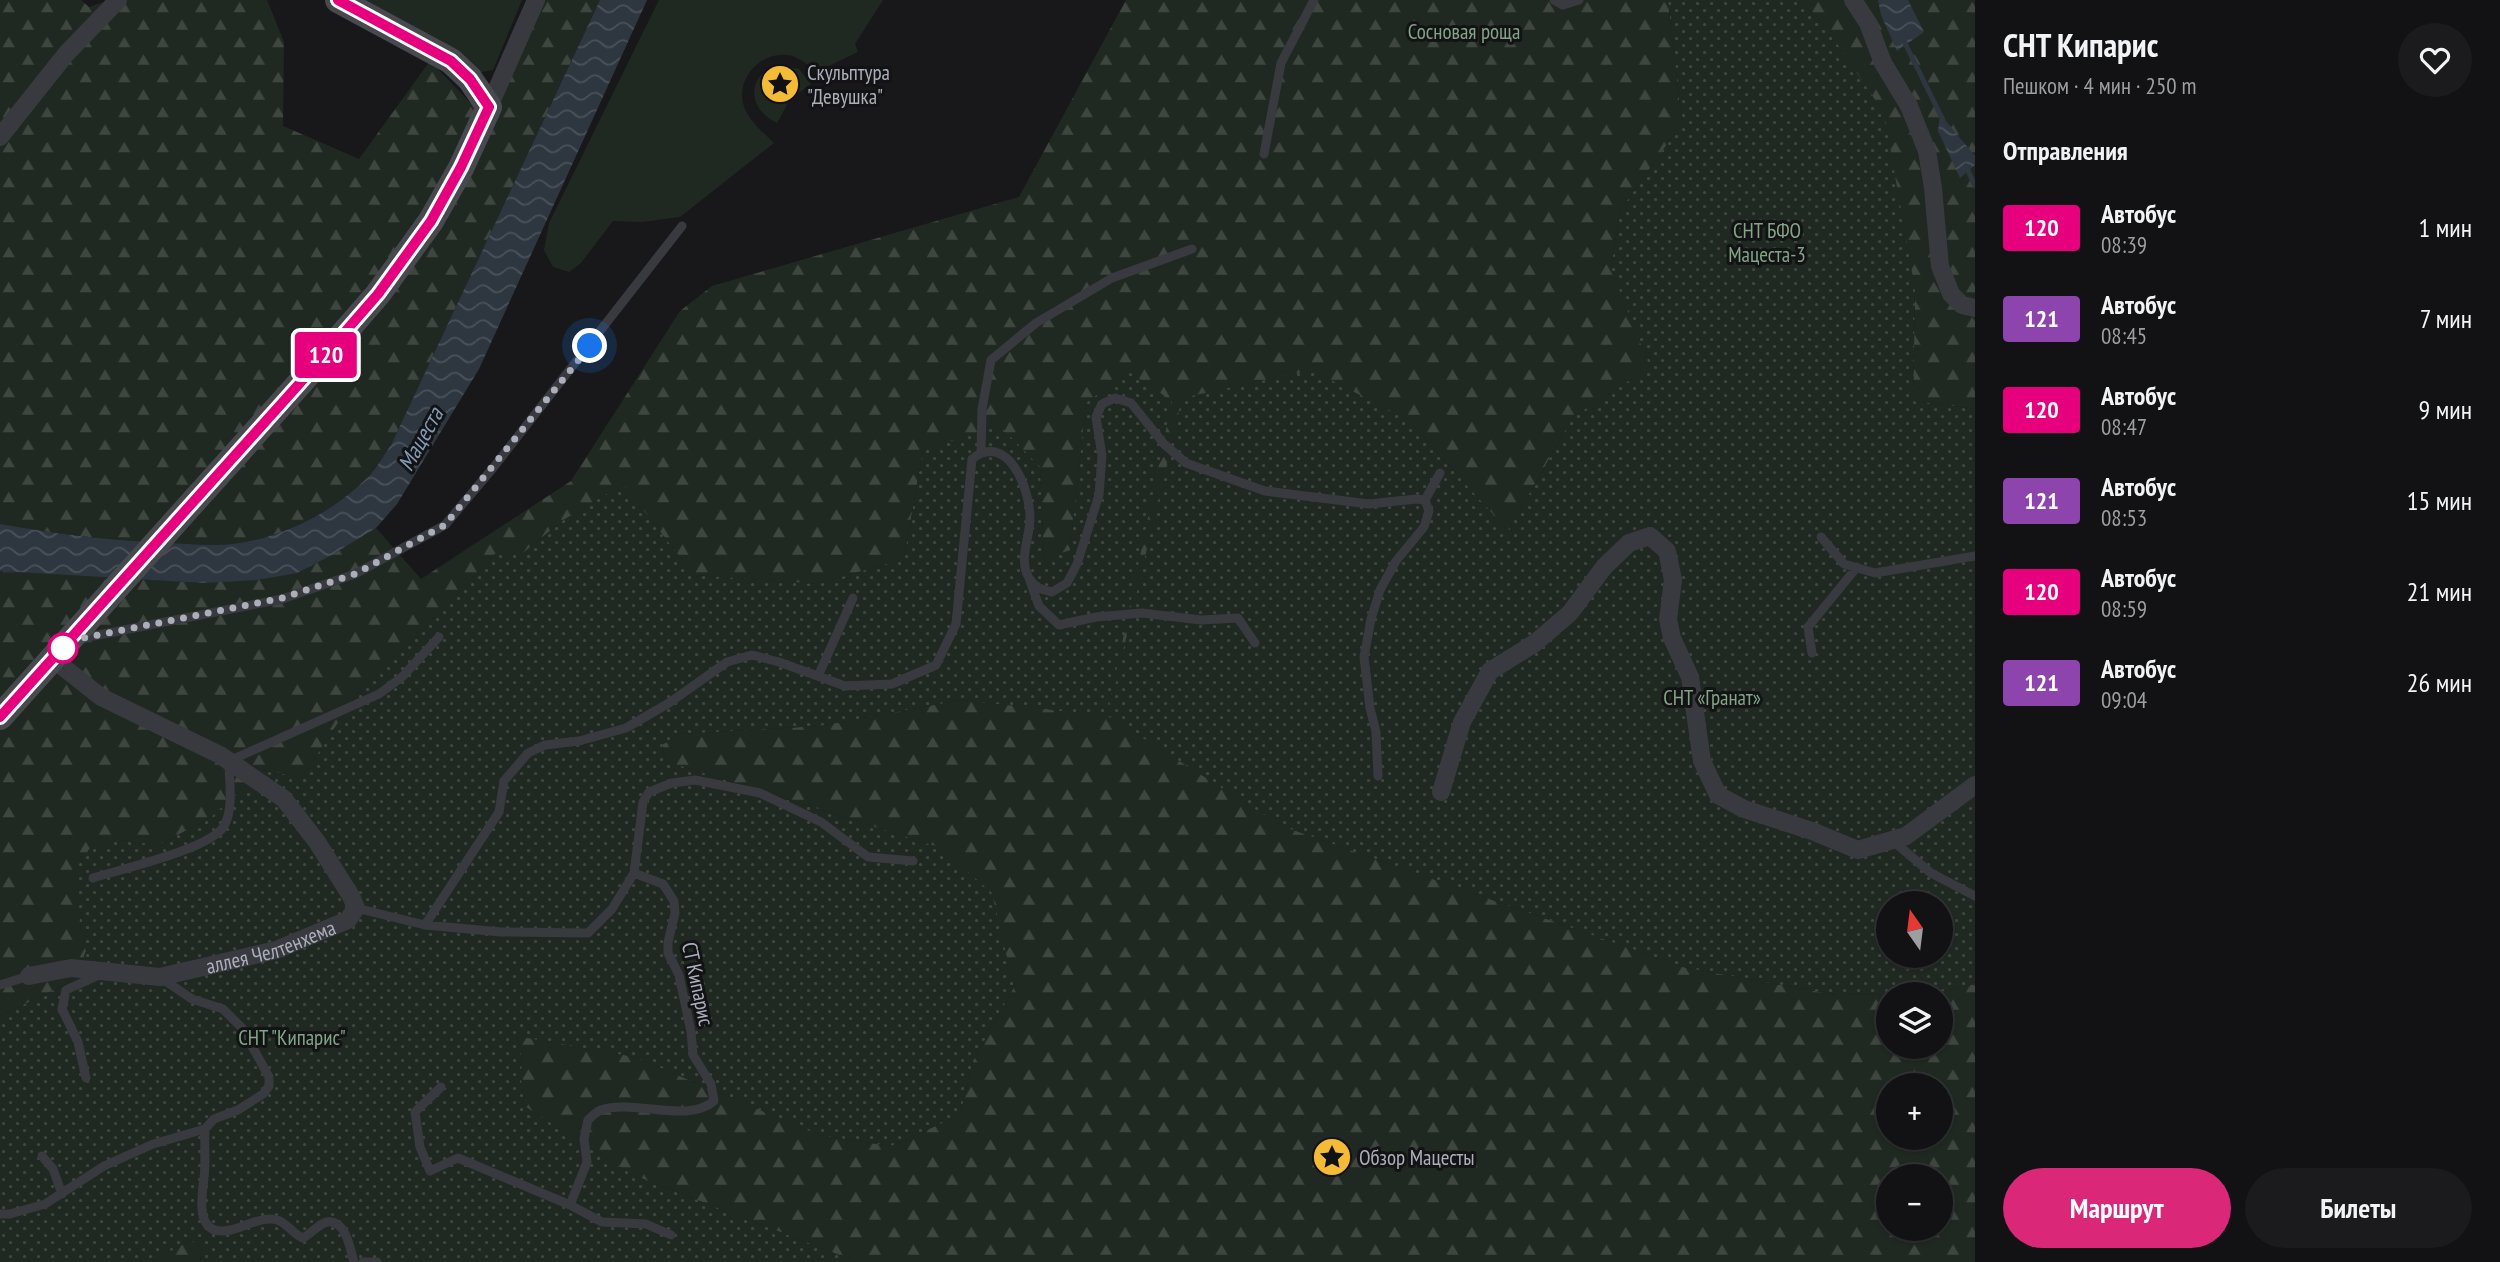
<!DOCTYPE html>
<html lang="ru">
<meta charset="utf-8">
<style>
body{margin:0;font-family:"PT Sans Narrow",sans-serif;background:#1b1b1d;color:#f1f3f6;height:100vh;display:flex;flex-direction:column;font-size:26px;white-space:nowrap}
*{box-sizing:border-box;margin:0}
p{font-size:23px;color:#9c9ea0}
.icon{flex:none;width:38px;height:38px;fill:none;stroke:currentColor;stroke-width:2;stroke-linecap:round;stroke-linejoin:round}
.map{position:relative;flex:1;overflow:hidden}
.side{display:flex;flex-direction:column;background:#121214;width:525px}
.side>*{flex:none}
.badge{padding:0 14px;border-radius:5px;font-size:24px;line-height:46px}
.needle{width:46px;rotate:346deg}
.fabs{position:absolute;left:1876px;top:891px;display:grid;gap:14px}
.fabs a{display:grid;place-items:center;width:77px;height:77px;border-radius:50%;background:#121214;box-shadow:0 2px 5px #0004,0 0 0 2px #313234;font-size:35px}
.you{position:absolute;width:35px;height:35px;margin:-18px;border:5px solid #fff;border-radius:50%;background:#1a73e8;box-shadow:0 0 0 10px #1a73e833}
.map>.badge{position:absolute;translate:-50% -50%;box-shadow:0 0 0 4px #fff}
h2{padding:0 28px;font-size:26px;line-height:63px}
.round{display:grid;place-items:center;flex:none;width:74px;height:74px;border-radius:37px;background:#1b1b1d}
.headline{display:flex;align-items:center;justify-content:space-between;height:119px;padding:0 28px}
h1{font-size:33px;font-weight:700;line-height:52px}
.action{display:flex;gap:14px;margin-top:auto;padding:14px 28px}
.action a{flex:1;height:80px;border-radius:42px;background:#db2777;color:#fff;font-size:28px;font-weight:700;line-height:80px;text-align:center}
.action a+a{background:#1b1b1d;color:#f1f3f6}
ul{padding:0;list-style:none}
li{display:flex;align-items:center;gap:21px;height:91px;padding:0 28px}
li div{flex:1}
li b{display:block;font-size:26px}
li em{font-style:normal}
li .badge{min-width:77px;font-weight:700;text-align:center}
main{display:flex;flex:1;min-height:0}
.map>svg:first-child{display:block}
.green{fill:#202921}
.forest{fill:url(#forest-firs);fill-rule:evenodd}
.garden{fill:url(#garden-dots);fill-rule:evenodd}
.water{fill:url(#water-waves)}
.lines{fill:none;stroke-linecap:round;stroke-linejoin:round}
.stream{stroke:#2e373f;stroke-width:5}
.lane{stroke:#393a3f;stroke-width:9}
.street{stroke:#393a3f;stroke-width:18}
.secondary{stroke:#47494f;stroke-width:26}
.line-casing{stroke:#fff;stroke-width:16}
.line{stroke:#e6007e;stroke-width:10}
.walk{stroke:#aaafba;stroke-width:7;stroke-dasharray:0 12.6}
.stop-dot{fill:#fff;stroke:#e6007e;stroke-width:3.5}
.labels{text-anchor:middle;dominant-baseline:central;stroke-width:6;stroke-linejoin:round;paint-order:stroke}
.park-label{font-size:21px;fill:#81a585;stroke:#131315}
.poi-label{font-size:21px;fill:#aaafba;stroke:#131315;text-anchor:start}
.street-label{font-size:21px;fill:#aaafba;stroke:#131315}
.water-label{font-size:23px;font-style:italic;fill:#819bb5;stroke:#131315}
</style>
<main>
<div class="map">
<svg width="1975" height="1262" viewBox="0 0 1975 1262">
<defs>
<pattern id="forest-firs" width="22" height="20" patternUnits="userSpaceOnUse" patternTransform="scale(1.75)"><rect width="22" height="20" fill="#202921"/><path d="M5 1l3.5 6h-7zM16 11l3.5 6h-7z" fill="#3e463f"/></pattern>
<pattern id="garden-dots" width="8" height="8" patternUnits="userSpaceOnUse" patternTransform="scale(1.75)"><rect width="8" height="8" fill="#202921"/><path d="M2 2h.1M6 6h.1" fill="none" stroke="#3e463f" stroke-width="1.8" stroke-linecap="round"/></pattern>
<pattern id="water-waves" width="16" height="10" patternUnits="userSpaceOnUse" patternTransform="scale(1.75)"><rect width="16" height="10" fill="#2e373f"/><path d="M0 5q4-4 8 0t8 0" fill="none" stroke="#4a5159"/></pattern>
</defs>
<rect width="100%" height="100%" fill="#18181a"/>
<!-- green -->
<path class="green" d="M360 0H522L493 70 481 72Z
M659 0H883L855 44 858 52 816 72C808 65 800 57 788 55 759 51 733 82 745 109 750 122 764 133 774 143L680 217 642 222 613 221 581 263 569 272 553 267 544 250 549 223Z
M781 65 799 69 811 84 793 97 786 91 787 82 778 75C768 75 760 84 763 94L771 101 779 99 787 105 777 123C746 109 746 72 781 65Z"/>
<!-- forest -->
<path class="forest" d="M0 0H81L89 7 110 0H267L284 42 283 126 359 159 430 61 483 116 537 0H600L391 445C383 456 376 470 366 479 332 512 286 536 239 543 216 547 192 544 170 543 112 541 57 534 0 524Z
M1126 0H1668L1682 123 1620 211 1611 268 1650 367 1573 417 1508 531 1408 420 1282 826 1683 967 1837 995 1888 994V1046H1941V994H1892L1936 993 1975 984V1262H857L633 1175 524 1106 521 1077 522 1059 516 1035 635 1057 819 1135 891 1146 960 1115 973 1061 1014 987 941 848 665 761 662 744 681 734 819 726 961 700 1107 715 1086 403 1070 551 1044 560 1040 467 923 450 904 559 817 584 694 575 623 484 562 521 522 554H495L416 637 366 680 302 778 263 770 210 818 159 845 121 840 80 924 86 951 79 971 65 985 0 1016V571L202 583 297 573 332 555 376 528 421 579 571 481 680 311 712 286 1019 197ZM1888 1085H1941V1138H1888ZM1888 1176H1941V1228H1888Z
M1801 0H1975V409L1913 401 1915 289 1825 26Z
M191 1240 202 1249 200 1262H150Z"/>
<!-- garden -->
<path class="garden" d="M1668 0H1801L1825 26 1884 113 1915 289 1913 401 1975 409V984L1936 993 1837 995 1683 967 1282 826 1108 716 1182 398 1312 370 1408 420 1508 531 1573 417 1650 367 1611 269 1620 211 1682 123ZM1888 903H1941V956H1888Z
M1128 371 1172 401 1107 716 961 700 819 726 681 734 662 745 665 761 941 848 992 893 1014 987 973 1061 960 1115 891 1146 819 1135 635 1057 516 1036 522 1059 521 1077 524 1106 633 1175 857 1262H200L202 1249 191 1240 150 1262H0V1016L65 985 79 971 86 951 80 924 76 868 90 848 121 840 159 845 210 818 263 770 302 778 366 680 416 637 495 554H522L562 521 623 484 694 575 817 584 904 559 923 450 1000 426 1040 467 1044 559 1070 550 1086 403Z"/>
<!-- water -->
<path class="water" d="M600 0H647L479 369 397 504 376 528 332 555 297 573 257 580 202 583 0 571V524C57 534 112 541 170 543 192 544 216 547 239 543 286 536 332 512 366 479 376 470 383 456 391 445Z
M1878 0H1908L1924 32 1897 51 1881 15Z
M1940 114 1975 156V165L1960 178 1938 131Z"/>
<g class="lines">
<!-- stream -->
<path class="stream" d="M1904 41 1943 120
M1966 166 1975 186"/>
<!-- lane -->
<path class="lane" d="M1554 0 1563 5 1579 0
M1264 154 1281 63 1314 0
M981 452 982 409 991 360 1036 323 1112 278 1192 249
M1425 500 1440 473
M1821 537 1844 564 1875 573 1975 556
M1030 581 1039 606 1059 625 1096 617 1142 613 1201 620 1238 618 1255 643
M78 639 282 599 355 574 445 525 493 468 682 226
M1812 653 1808 627 1857 567
M818 676 853 598
M1893 841 1931 873 1975 896
M634 873 643 802 649 792 672 783 695 780 760 793 821 822 868 857 913 861
M93 878C121 869 211 849 224 826 234 809 229 781 229 761L379 694 402 677 439 637
M356 908 425 925 501 932 588 933 612 909 634 873 663 884 674 901 675 913 668 942V953L679 975 691 1032 693 1055 711 1084 714 1101C687 1124 634 1099 601 1110 596 1112 592 1116 588 1120L584 1139 587 1162 570 1205 602 1222 646 1224 671 1235
M425 925 499 812 504 781 528 753 545 745 579 741 626 728 669 703 727 662 752 655 779 662 845 686 892 684 936 665 956 624 972 459C1008 431 1030 489 1030 518 1030 537 1018 560 1029 578 1034 587 1042 590 1052 592L1067 583 1077 564 1099 495 1102 456 1096 417 1102 404 1115 398 1131 403 1164 444 1186 463 1265 491 1369 504 1416 499 1425 500 1429 511 1424 527 1396 561 1380 590 1371 619 1364 657 1370 708 1376 732 1378 776
M0 985 29 976
M86 1078 78 1042 62 1009 66 990 101 974
M441 1087 415 1112 420 1147 430 1171 458 1158 570 1205
M205 1129C204 1145 206 1162 204 1178 202 1196 195 1232 223 1231 239 1231 255 1218 271 1219 285 1219 291 1233 303 1238 311 1234 318 1224 327 1222 346 1219 350 1249 354 1262
M42 1156 53 1169 62 1194
M0 1214H10L45 1204 104 1166 153 1144 205 1129 214 1119 238 1110 263 1094 269 1086V1077L242 1028 223 1009 192 999 161 978
M363 1262H377"/>
<!-- street -->
<g class="street">
<path d="M1853 0 1868 23 1883 63 1909 106 1927 151 1933 188 1940 266 1951 294 1962 305 1975 308"/>
<path d="M489 107 536 0"/>
<path d="M0 137 66 54 118 0"/>
<path d="M1441 792 1462 722 1490 671 1535 643 1570 613 1604 567 1629 543 1650 536 1667 551 1673 580 1668 619 1672 638 1690 677 1702 761 1718 795 1744 809 1812 831 1858 850 1906 836 1975 785"/>
<path id="s1" d="M29 976 71 968 160 977 276 950 348 920 356 908 351 896 317 842 284 799 220 755 101 697 53 659"/>
</g>
<!-- secondary -->
<path class="secondary" d="M0 717 317 364 378 294 431 221 461 168 489 107 470 79 451 61 338 0"/>
</g>
<g class="lines">
<!-- line casing -->
<g class="line-casing">
<path id="line" d="M0 717 317 364 378 294 431 221 461 167 489 107 470 79 451 61 338 0"/>
</g>
<!-- line -->
<use href="#line" class="line"/>
<!-- walk -->
<path class="walk" d="M63 648 69 641 282 598 355 574 445 525 590 346"/>
</g>
<!-- icons -->
<defs>
<g id="sight-disc" transform="scale(2.0125)"><circle r="9.5" fill="#f4bb37" stroke="#131315"/><path d="M0-6L1.8-2.2L6-1.7L2.9 1.2L3.7 5.4L0 3.3L-3.7 5.4L-2.9 1.2L-6-1.7L-1.8-2.2Z" fill="#111"/></g>
</defs>
<g fill-rule="evenodd">
<use href="#sight-disc" x="780" y="84"/>
<use href="#sight-disc" x="1332" y="1157"/>
</g>
<!-- markers -->
<circle class="stop-dot" cx="63" cy="648" r="14"/>
<g class="labels">
<!-- park labels -->
<g class="park-label">
<text x="1464" y="31">Сосновая роща</text>
<text x="1767" y="230">СНТ БФО<tspan x="1767" dy="24">Мацеста-3</tspan></text>
<text x="1712" y="697">СНТ «Гранат»</text>
<text x="292" y="1037">СНТ "Кипарис"</text>
</g>
<!-- poi labels -->
<g class="poi-label">
<text x="807" y="72">Скульптура<tspan x="807" dy="24">"Девушка"</tspan></text>
<text x="1359" y="1157">Обзор Мацесты</text>
</g>
<!-- street labels -->
<g class="street-label">
<text stroke="none"><textPath href="#s1" startOffset="247">аллея Челтенхема</textPath></text>
<text transform="translate(698 984) rotate(78)">СТ Кипарис</text>
</g>
<!-- water labels -->
<g class="water-label">
<text transform="translate(420 439) rotate(-61)">Мацеста</text>
</g>
</g>
</svg>
<div class="fabs">
<a><svg class="needle" viewBox="-14 -14 28 28"><path d="M0-13l5 13h-10z" fill="#e53935"/><path d="M0 13l5-13h-10z" fill="#9c9ea0"/></svg></a>
<a><svg class="icon" aria-label="layers" viewBox="0 0 24 24"><path d="M12 4l9 5-9 5-9-5zM3 14l9 5 9-5"/></svg></a>
<a>+</a>
<a>−</a>
</div>
<div class="you" style="left:590px;top:346px"></div>
<b class="badge" style="left:326px;top:355px;background:#e6007e;color:#fff">120</b>
</div>
<section class="side">
<div class="headline"><div><h1>СНТ Кипарис</h1><p>Пешком · 4 мин · 250 m</p></div><a class="round"><svg class="icon" aria-label="heart" viewBox="0 0 24 24"><path d="M12 20l-8-8c-3-5 5-10 8-4 3-6 11-1 8 4z"/></svg></a></div>
<h2>Отправления</h2>
<ul>
<li><span class="badge" style="background:#e6007e;color:#fff">120</span><div><b>Автобус</b><p>08:39</p></div><em>1 мин</em></li>
<li><span class="badge" style="background:#8e44ad;color:#fff">121</span><div><b>Автобус</b><p>08:45</p></div><em>7 мин</em></li>
<li><span class="badge" style="background:#e6007e;color:#fff">120</span><div><b>Автобус</b><p>08:47</p></div><em>9 мин</em></li>
<li><span class="badge" style="background:#8e44ad;color:#fff">121</span><div><b>Автобус</b><p>08:53</p></div><em>15 мин</em></li>
<li><span class="badge" style="background:#e6007e;color:#fff">120</span><div><b>Автобус</b><p>08:59</p></div><em>21 мин</em></li>
<li><span class="badge" style="background:#8e44ad;color:#fff">121</span><div><b>Автобус</b><p>09:04</p></div><em>26 мин</em></li>
</ul>
<div class="action"><a>Маршрут</a><a>Билеты</a></div>
</section>
</main>
